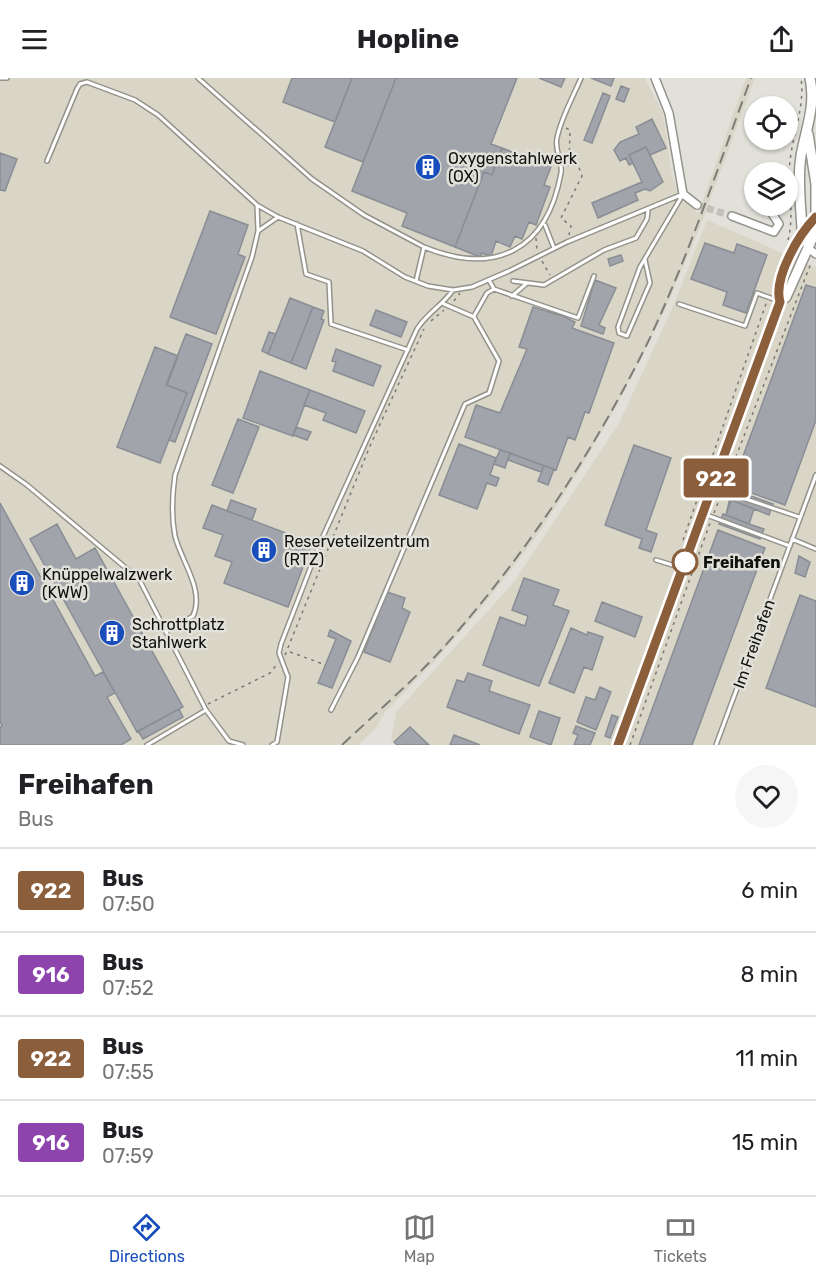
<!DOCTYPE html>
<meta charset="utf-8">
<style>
body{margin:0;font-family:Rubik,sans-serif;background:#f6f6f6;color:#202124;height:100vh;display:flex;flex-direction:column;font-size:22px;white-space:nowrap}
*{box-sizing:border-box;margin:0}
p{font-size:20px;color:#757577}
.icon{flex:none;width:33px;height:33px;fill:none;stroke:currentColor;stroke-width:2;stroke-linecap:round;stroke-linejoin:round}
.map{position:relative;height:667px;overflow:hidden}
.panel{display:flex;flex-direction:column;background:#fff;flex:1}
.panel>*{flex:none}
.badge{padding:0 12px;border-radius:4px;font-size:21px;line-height:39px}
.buttons{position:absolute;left:744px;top:18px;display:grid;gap:12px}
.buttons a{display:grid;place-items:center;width:54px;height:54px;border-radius:50%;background:#fff;box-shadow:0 2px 4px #0004;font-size:30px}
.map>.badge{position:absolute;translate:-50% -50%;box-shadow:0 0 0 3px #fff}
.round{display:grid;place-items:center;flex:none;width:63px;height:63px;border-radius:32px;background:#f6f6f6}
.head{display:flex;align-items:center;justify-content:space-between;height:102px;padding:0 18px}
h1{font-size:28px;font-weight:700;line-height:45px}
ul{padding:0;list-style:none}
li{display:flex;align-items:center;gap:18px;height:84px;padding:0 18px;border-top:2px solid #e0e0e0}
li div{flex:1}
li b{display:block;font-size:22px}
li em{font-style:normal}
li .badge{min-width:66px;font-weight:700;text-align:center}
header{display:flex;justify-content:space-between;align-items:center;height:78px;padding:0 18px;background:#fff;font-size:27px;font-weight:700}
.menu{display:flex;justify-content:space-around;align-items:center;height:84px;border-top:2px solid #e0e0e0;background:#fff;font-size:16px;color:#757577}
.menu a{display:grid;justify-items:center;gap:3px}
.menu .current{color:#184ebb}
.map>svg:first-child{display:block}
.built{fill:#d9d6c7}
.building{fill:#a1a4ab;stroke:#898d94;stroke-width:1.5}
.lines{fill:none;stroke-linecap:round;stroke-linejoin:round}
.street-tunnel{stroke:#c2c2ba;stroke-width:7;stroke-dasharray:7 3.5;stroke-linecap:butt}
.lane-casing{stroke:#94938b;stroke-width:6}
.street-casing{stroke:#94938b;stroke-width:10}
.secondary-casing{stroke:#94938b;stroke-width:12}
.path{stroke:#787772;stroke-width:1.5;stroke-dasharray:3 4.5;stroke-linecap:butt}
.lane{stroke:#fff;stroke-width:3}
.street{stroke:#fff;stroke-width:7}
.secondary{stroke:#fff;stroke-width:9}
.rail{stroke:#7d7c76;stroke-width:2;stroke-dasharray:12 6;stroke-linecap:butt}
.line-casing{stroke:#fff;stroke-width:14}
.line{stroke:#8b5e3c;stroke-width:9}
.stop-dot{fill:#fff;stroke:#8b5e3c;stroke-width:3}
.labels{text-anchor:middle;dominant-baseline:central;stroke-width:5;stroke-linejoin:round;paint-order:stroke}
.poi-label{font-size:16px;fill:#10100d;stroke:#e2e1d9;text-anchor:start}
.stop-label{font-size:16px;font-weight:bold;fill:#10100d;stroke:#e2e1d9;text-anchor:start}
.street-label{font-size:16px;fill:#10100d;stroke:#e2e1d9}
</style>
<header><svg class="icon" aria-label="menu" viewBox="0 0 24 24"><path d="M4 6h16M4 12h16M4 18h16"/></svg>Hopline<svg class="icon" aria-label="share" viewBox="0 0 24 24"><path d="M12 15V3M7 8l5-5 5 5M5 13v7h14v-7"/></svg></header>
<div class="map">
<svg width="816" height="667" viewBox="0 0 816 667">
<rect width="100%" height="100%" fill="#e2e1d9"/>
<!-- built -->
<path class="built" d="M0 0H645L663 35 672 97 676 109 698 136 746 0H755L700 149 664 234 616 329 580 391 539 455 489 520 435 583 385 634 375 651 358 667H0Z
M707 142 815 189 816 188V667H397L391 661 396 634 514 504 619 345 671 233Z"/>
<!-- building -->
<path class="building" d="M292 0H352L335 44 283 24Z
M352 0H396L363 84 325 69Z
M396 0H517L491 66 502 70 492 97 484 94 455 169 402 148 407 135 352 113Z
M539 0H565L561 9Z
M591 0H614L611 8Z
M621 8 629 11 624 24 616 21Z
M603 15 610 18 592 65 584 62Z
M652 41 666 70 650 77 646 69 629 77 633 85 629 87 626 80 620 83 614 72 620 64 639 56 636 49Z
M646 69 663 104 650 113 645 111 635 115 638 122 598 140 592 125 642 104 629 77Z
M502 70 551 89 544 107 550 109 536 147 529 144 522 161 515 158 510 169 496 163 491 178 482 175 480 179 455 169 484 94 492 97Z
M0 75 17 81 5 113 0 112Z
M210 133 248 147 238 176 245 179 216 256 170 239Z
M705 165 734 175 737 166 767 177 746 235 723 227 727 214 691 201Z
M621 177 623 183 610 188 608 181Z
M595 202 616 210 599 247 605 250 603 256 581 248Z
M806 207 816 210V342L785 427 732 408Z
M290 220 313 229 291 285 268 276Z
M313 229 324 233 321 241 324 242 306 291 291 285Z
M533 229 563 238 575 244 572 250 614 265 589 335 585 334 575 362 568 359 556 392 465 359 476 327 500 335 527 271 519 269Z
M376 232 407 244 401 259 370 247Z
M269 254 276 256 268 276 262 273Z
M186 256 212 266 175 364 169 362 187 315 166 307Z
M155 269 178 278 167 307 187 315 160 385 117 369Z
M336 271 381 288 373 308 333 293 336 284 332 283Z
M260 293 310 312 293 358 243 340Z
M310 312 365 333 356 355 323 342 326 335 304 327Z
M238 341 259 349 233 415 212 407Z
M296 349 311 354 307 362 293 357Z
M459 366 496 380 490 397 499 400 496 408 487 405 477 431 439 417Z
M634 367 671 380 646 452 657 456 651 474 639 470 642 461 605 447Z
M500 372 510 375 505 390 494 386Z
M510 375 544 388 541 394 508 382Z
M544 388 554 391 548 407 538 403Z
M732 411 773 426 769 437 754 431 749 446 764 451 760 461 719 446 723 436 726 437Z
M231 422 256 431 252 442 227 433Z
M731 422 754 431 749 446 726 437Z
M0 425 95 598 103 594 115 615 107 619 131 661 121 667H0V649L2 648 0 643Z
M212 427 312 465 288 529 224 505 232 484 215 478 223 457 203 450Z
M57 446 76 481 95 470 183 629 137 654 30 461Z
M718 452 765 470 692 667H639Z
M799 478 810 484 805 499 795 495Z
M524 500 559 512 553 527 569 533 539 608 483 587 500 539 525 548 528 538 512 532Z
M387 514 405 520 402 530 410 534 390 584 364 574Z
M800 517 816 523V629L766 610Z
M602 524 642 539 635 559 595 543Z
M571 550 587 557 588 554 603 559 592 592 584 589 574 615 549 605Z
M330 552 351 563 332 610 318 605 336 561 328 558Z
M468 595 492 603 489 613 530 627 519 656 447 629 457 602 464 604Z
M600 609 611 614 596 652 577 644 586 619 595 622Z
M179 631 183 639 143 661 138 653Z
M539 633 560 640 551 667 530 659Z
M612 637 618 639 610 660 605 658Z
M576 648 595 655 590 667H574L578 657 573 655Z
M410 649 429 667H397L394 664Z
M454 657 480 667H450Z"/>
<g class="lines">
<!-- street-tunnel -->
<path class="street-tunnel" d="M697 127 732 138"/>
<!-- lane casing -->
<g class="lane-casing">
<path id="lane" d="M1 0H7
M198 0 312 101 364 137 424 169 416 203
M47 83 77 11 80 6 87 4 135 22 158 37 257 127 278 139 363 173 405 199 428 208 453 212 472 209 509 193 567 164 683 116
M257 127 258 152
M297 146 306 196 329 204 331 246 408 272
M545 147 554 170
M424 169C495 198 547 173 561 95 563 83 554 73 557 60 561 40 573 19 581 0
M645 182 650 205 627 258 619 255 618 249 640 189 682 118
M489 202 494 211 578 240 594 198
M513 203 544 207 604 172 636 160 647 141 648 133
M512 218 526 206
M679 226 745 248 757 215 779 223
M474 238 487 215 494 211
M0 388 27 407 139 501 206 632 229 663 243 667
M713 410 799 439
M704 436 790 468
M792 461 816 471
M656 482 682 490
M167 553 193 538C205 512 181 483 175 458 171 437 172 418 175 397L252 179 258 153 278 139
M331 632 358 579 465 326 489 315 499 283 474 239 444 226
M147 667 206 632
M272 667 277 664 288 599 279 575 281 566 320 465 417 251C427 235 443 227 453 212
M716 667 816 397"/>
</g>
<!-- street casing -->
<g class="street-casing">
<path id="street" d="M655 0 669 35 683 116 697 127
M732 138 774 154 779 146 771 134
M802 152 808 170 816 176"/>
</g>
<!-- secondary casing -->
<g class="secondary-casing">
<path id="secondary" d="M808 56 816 106V152
M802 152C801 127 797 102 801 78 806 50 816 28 810 0
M780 224C773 200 799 156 816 139
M618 667 780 224 786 219 816 152"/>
</g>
<!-- path -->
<path class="path" d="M566 50 570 52 569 88 578 87 582 98 561 140 571 148 569 157
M536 160 537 173
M788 162C795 136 787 110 790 83 793 55 805 29 801 0
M542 183 550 197
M454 223 460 215
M431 243 444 232
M725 407 811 185
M714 435 721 417
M683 462 767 223
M290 574 326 587
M285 577 370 368 424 251
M208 626 270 595 278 585
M630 667 710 445"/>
<!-- lane -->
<use href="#lane" class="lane"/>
<!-- street -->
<use href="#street" class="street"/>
<!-- secondary -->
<use href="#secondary" class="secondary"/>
<!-- rail -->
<path class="rail" d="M342 667C376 635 412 604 443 570 524 479 593 375 647 266 688 180 718 89 751 0"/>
</g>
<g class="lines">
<!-- line casing -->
<g class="line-casing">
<path id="line" d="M618 667 780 224C773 200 799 156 816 139"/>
</g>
<!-- line -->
<use href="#line" class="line"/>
</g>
<!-- icons -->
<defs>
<g id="building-disc" transform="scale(1.35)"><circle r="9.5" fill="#184ebb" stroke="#e2e1d9"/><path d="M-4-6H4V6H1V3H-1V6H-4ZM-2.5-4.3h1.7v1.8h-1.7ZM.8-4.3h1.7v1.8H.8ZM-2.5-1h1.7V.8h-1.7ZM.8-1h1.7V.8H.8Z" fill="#fff"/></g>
</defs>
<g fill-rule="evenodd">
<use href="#building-disc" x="428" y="89"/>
<use href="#building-disc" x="264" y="472"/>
<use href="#building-disc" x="22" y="505"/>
<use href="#building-disc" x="112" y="555"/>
</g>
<!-- markers -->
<circle class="stop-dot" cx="685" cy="484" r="12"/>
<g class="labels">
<!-- poi labels -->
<g class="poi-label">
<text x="448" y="80">Oxygenstahlwerk<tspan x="448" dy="18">(OX)</tspan></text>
<text x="284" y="463">Reserveteilzentrum<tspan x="284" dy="18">(RTZ)</tspan></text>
<text x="42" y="496">Knüppelwalzwerk<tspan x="42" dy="18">(KWW)</tspan></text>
<text x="132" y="546">Schrottplatz<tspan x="132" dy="18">Stahlwerk</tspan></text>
</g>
<!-- stop labels -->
<g class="stop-label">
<text x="703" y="484">Freihafen</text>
</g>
<!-- street labels -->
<g class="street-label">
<text transform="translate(754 566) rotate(-70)">Im Freihafen</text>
</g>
</g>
</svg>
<div class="buttons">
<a><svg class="icon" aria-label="locate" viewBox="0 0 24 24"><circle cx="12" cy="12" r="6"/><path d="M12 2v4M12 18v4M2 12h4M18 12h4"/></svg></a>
<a><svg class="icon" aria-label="layers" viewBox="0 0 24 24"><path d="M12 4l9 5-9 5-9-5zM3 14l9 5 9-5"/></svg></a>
</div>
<b class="badge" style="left:716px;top:400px;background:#8b5e3c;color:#fff">922</b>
</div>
<section class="panel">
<div class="head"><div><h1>Freihafen</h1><p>Bus</p></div><a class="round"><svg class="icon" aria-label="heart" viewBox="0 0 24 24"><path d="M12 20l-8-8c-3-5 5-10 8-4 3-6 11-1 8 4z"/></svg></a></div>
<ul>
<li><span class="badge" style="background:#8b5e3c;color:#fff">922</span><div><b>Bus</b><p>07:50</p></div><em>6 min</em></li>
<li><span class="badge" style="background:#8e44ad;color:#fff">916</span><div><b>Bus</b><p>07:52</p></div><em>8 min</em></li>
<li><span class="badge" style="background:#8b5e3c;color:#fff">922</span><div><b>Bus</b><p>07:55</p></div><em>11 min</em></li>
<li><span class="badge" style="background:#8e44ad;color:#fff">916</span><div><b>Bus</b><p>07:59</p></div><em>15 min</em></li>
</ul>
</section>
<nav class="menu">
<a class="current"><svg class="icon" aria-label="directions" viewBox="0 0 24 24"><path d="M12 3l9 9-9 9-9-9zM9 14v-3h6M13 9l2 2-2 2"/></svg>Directions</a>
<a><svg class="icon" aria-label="map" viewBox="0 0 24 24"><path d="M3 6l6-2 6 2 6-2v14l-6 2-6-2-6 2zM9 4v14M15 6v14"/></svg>Map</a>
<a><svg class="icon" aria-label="tickets" viewBox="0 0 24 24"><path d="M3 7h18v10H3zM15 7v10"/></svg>Tickets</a>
</nav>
